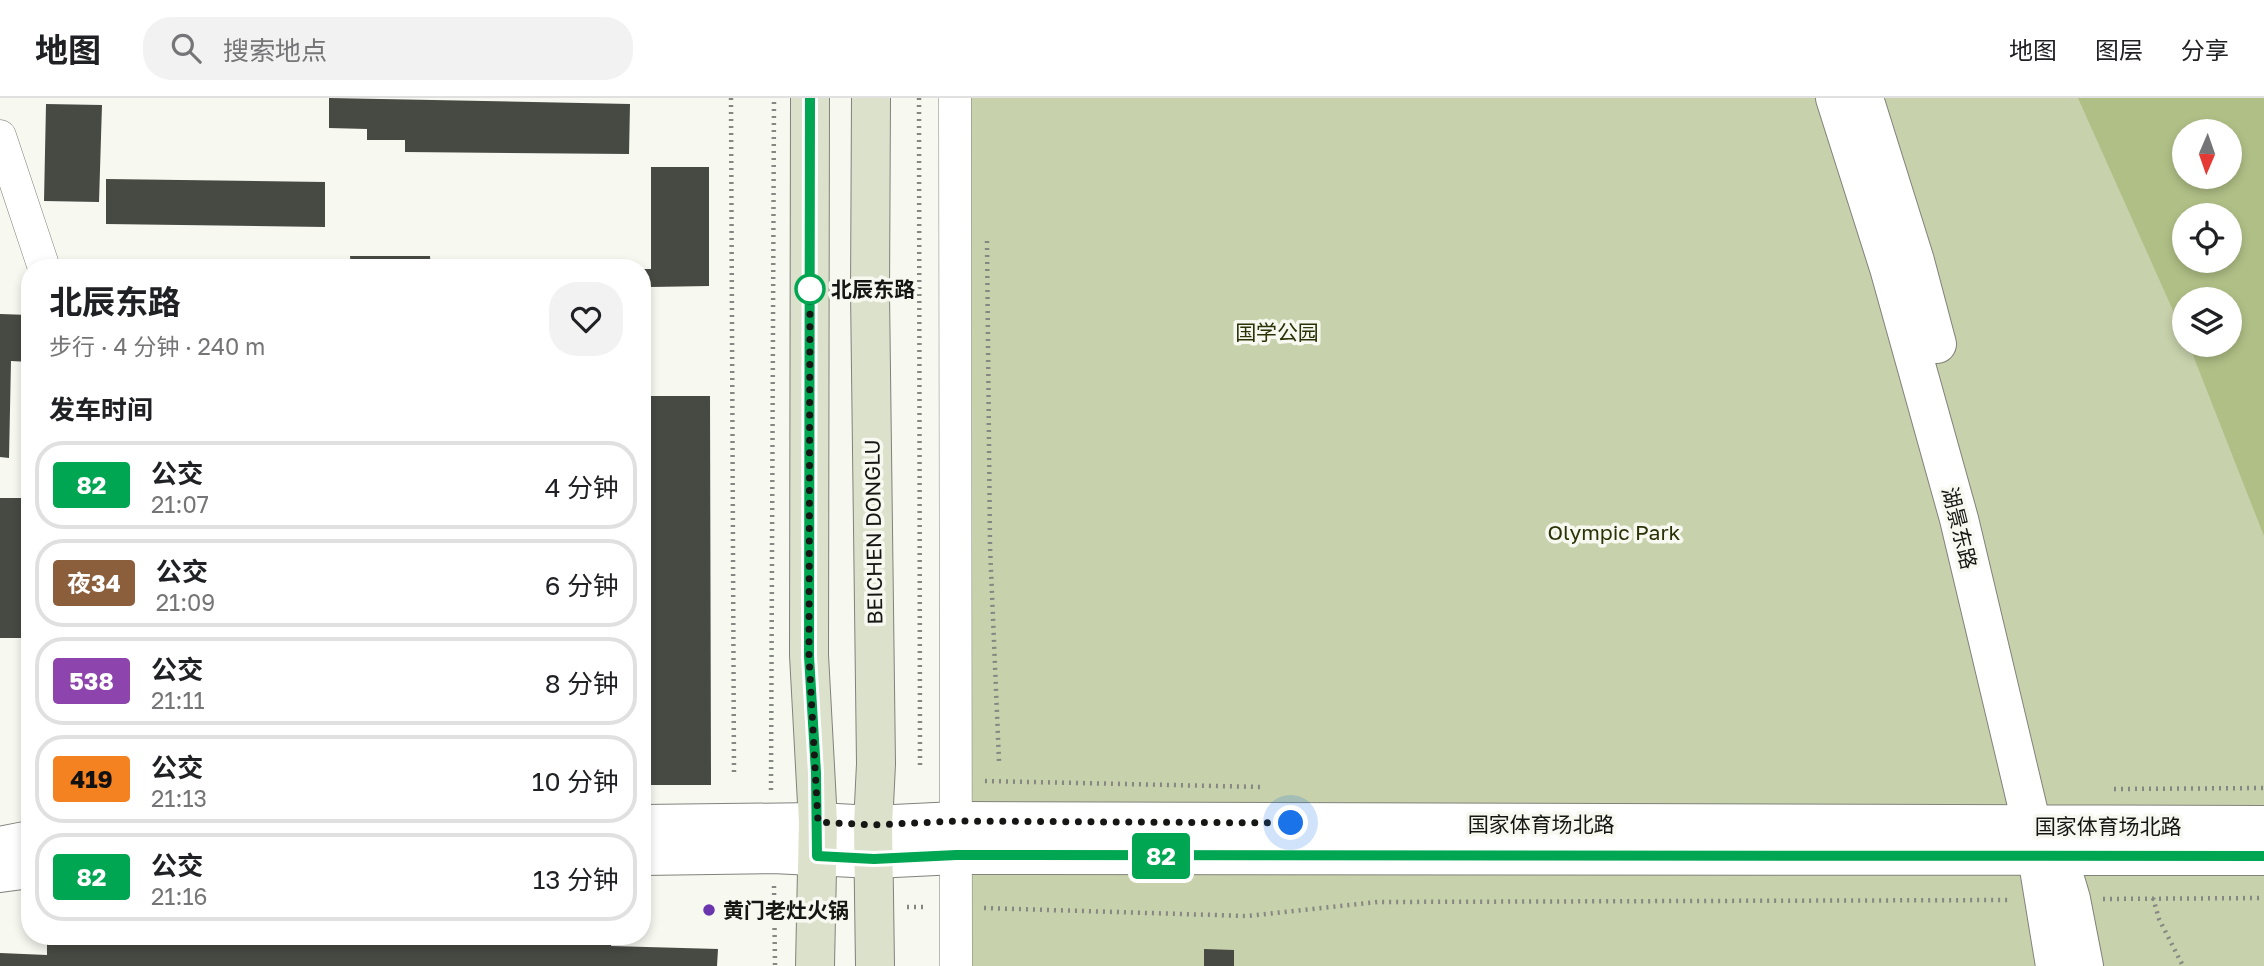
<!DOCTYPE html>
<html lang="zh">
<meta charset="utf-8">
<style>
body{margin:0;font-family:"Golos Text","Noto Sans SC",sans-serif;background:#f2f2f2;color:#202124;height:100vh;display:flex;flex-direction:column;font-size:26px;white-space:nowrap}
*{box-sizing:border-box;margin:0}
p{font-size:23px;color:#757577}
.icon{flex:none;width:38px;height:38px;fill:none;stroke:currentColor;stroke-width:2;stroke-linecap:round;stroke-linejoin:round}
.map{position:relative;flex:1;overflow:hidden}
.panel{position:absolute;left:21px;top:161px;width:630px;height:686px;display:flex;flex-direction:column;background:#fff;border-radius:28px;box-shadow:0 4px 10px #0003}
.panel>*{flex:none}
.badge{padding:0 14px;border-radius:5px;font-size:24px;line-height:46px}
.needle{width:46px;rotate:182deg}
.tools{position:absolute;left:2172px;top:21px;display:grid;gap:14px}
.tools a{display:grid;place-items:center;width:70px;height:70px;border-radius:50%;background:#fff;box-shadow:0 4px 10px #0003;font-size:35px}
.you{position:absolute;width:35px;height:35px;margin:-18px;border:5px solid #fff;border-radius:50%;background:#1a73e8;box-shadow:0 0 0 10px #1a73e833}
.map>.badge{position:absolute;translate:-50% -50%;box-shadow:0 0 0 4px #fff}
h2{padding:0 28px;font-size:26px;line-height:63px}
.round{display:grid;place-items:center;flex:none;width:74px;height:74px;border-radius:28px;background:#f2f2f2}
.summary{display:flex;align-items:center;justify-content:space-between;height:119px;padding:0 28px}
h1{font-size:33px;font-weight:700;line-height:52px}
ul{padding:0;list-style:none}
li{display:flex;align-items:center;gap:21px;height:88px;margin:0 14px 10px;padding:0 14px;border:4px solid #e0e0e0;border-radius:28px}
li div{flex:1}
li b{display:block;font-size:26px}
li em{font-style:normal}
li .badge{min-width:77px;font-weight:700;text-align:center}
header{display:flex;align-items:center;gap:42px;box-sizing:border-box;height:98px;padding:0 35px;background:#fff;border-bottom:2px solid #e0e0e0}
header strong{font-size:33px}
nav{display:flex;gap:38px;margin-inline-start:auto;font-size:24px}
.search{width:490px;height:63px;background:#f2f2f2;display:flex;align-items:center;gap:18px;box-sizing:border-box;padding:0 24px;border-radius:28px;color:#757577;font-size:26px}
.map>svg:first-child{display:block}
.green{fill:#c7d1ab;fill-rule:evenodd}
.water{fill:#b0bf86;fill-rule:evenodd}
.building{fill:#474943}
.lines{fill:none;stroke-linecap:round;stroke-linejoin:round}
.minor-casing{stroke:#80827b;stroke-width:33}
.tertiary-casing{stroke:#80827b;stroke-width:40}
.secondary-casing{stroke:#80827b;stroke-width:40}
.path{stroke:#858782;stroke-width:4.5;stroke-dasharray:2 5;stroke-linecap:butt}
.minor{stroke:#fff;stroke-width:32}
.tertiary{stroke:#fff;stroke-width:38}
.secondary{stroke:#dce1cc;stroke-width:38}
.line-casing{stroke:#fff;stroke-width:16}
.line{stroke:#00a651;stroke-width:10}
.walk{stroke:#161714;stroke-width:7;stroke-dasharray:0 12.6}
.stop-dot{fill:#fff;stroke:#00a651;stroke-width:3.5}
.poi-dot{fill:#6b36ad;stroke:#f7f9f1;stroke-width:2.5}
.labels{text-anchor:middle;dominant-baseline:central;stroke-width:7;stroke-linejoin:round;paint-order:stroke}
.stop-label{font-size:21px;font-weight:bold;fill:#161714;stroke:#f7f9f1;text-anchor:start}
.park-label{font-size:21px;fill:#2a3206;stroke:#f7f9f1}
.street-label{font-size:21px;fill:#161714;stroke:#f7f9f1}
.poi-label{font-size:21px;font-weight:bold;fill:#161714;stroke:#f7f9f1;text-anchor:start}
</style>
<header>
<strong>地图</strong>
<div class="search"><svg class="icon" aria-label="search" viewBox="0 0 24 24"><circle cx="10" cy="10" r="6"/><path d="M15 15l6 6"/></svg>搜索地点</div>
<nav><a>地图</a><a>图层</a><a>分享</a></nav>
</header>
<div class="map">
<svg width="2264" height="868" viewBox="0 0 2264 868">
<rect width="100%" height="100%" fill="#f7f9f1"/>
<!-- green -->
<path class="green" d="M963 0H2264V868H965ZM2184 33H2230V79H2184ZM2184 117H2230V163H2184ZM2184 201H2230V247H2184Z"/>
<!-- water -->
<path class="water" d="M2078 0H2264V438L2189 247H2230V201H2184V237ZM2184 33H2230V79H2184ZM2184 117H2230V163H2184Z"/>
<!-- building -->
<path class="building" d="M329 0 630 6 629 56 405 54V42H367V31L329 30Z
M46 6 102 7 99 104 44 103Z
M651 69H709V188L651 189V215H642V171H651Z
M106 81 325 84V129L106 126Z
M350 158H430L431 170H351Z
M0 216 30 217V264L11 263 9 360 0 359Z
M642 298H710L711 687H642Z
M0 400H30V540H0Z
M47 838H238L359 842V838H513L612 842 611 848 718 851 717 868H0V855L47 857Z
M1204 851 1234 852V868H1204Z"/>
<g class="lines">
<!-- minor casing -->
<g class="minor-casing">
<path id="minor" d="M955 0 956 868
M0 38 44 170"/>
</g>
<!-- tertiary casing -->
<g class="tertiary-casing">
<path id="tertiary" d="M1835 0 1889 170 1959 421 2032 728 2055 868
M1864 0 1915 163 1937 246
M642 726 818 724 873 727 956 723 2264 727
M0 748 30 742
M2057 754 2071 801 2084 868
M642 758 773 756 874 761 956 757 2264 758
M0 775 30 771"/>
</g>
<!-- secondary casing -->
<g class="secondary-casing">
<path id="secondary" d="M810 0 809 557 818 724 815 868
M871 0 870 195 876 666 873 727 875 868"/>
</g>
<!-- path -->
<path class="path" d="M731 0 734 676
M919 0 920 667
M987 143 990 448 999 663
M985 683 1263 689
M2114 691 2264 690
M771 692 774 0
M774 788 775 868
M2153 800 2159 821 2183 868
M2103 801 2264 800
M907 809H926
M984 810 1247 818 1378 804 2011 802"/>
<!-- minor -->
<use href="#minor" class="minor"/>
<!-- tertiary -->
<use href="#tertiary" class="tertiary"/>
<!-- secondary -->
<use href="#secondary" class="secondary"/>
</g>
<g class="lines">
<!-- line casing -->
<g class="line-casing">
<path id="line" d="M810 0 809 558 816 675 817 758 874 761 956 757 2264 758"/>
</g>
<!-- line -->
<use href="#line" class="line"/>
<!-- walk -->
<path class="walk" d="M810 191 809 558 818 724 873 727 956 723 1291 725"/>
</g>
<!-- markers -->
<circle class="stop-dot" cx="810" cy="191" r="14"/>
<circle class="poi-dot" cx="709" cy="812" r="7"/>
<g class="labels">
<!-- stop labels -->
<g class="stop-label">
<text x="831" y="191">北辰东路</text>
</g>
<!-- park labels -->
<g class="park-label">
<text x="1277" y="234">国学公园</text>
<text x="1614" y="434">Olympic Park</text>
</g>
<!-- street labels -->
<g class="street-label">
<text transform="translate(1960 430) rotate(76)">湖景东路</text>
<text transform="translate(873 434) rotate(-91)">BEICHEN DONGLU</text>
<text x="1541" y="726">国家体育场北路</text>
<text x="2108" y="728">国家体育场北路</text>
</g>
<!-- poi labels -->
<g class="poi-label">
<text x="723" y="812">黄门老灶火锅</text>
</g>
</g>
</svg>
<div class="tools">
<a><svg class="needle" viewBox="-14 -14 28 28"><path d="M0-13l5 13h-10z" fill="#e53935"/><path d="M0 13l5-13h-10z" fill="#757577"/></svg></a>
<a><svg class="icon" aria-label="locate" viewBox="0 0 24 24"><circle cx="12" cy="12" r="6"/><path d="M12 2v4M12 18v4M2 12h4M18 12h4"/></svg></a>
<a><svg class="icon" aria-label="layers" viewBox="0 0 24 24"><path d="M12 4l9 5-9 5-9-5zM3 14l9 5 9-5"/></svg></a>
</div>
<div class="you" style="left:1291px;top:725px"></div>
<b class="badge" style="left:1161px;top:758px;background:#00a651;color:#fff">82</b>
<section class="panel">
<div class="summary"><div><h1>北辰东路</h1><p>步行 · 4 分钟 · 240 m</p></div><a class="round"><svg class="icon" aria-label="heart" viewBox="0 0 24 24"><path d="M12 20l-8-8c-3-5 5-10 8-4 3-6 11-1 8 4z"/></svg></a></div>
<h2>发车时间</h2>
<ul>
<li><span class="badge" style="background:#00a651;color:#fff">82</span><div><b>公交</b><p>21:07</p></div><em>4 分钟</em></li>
<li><span class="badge" style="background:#8b5e3c;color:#fff">夜34</span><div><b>公交</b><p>21:09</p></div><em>6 分钟</em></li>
<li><span class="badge" style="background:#8e44ad;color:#fff">538</span><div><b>公交</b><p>21:11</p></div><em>8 分钟</em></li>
<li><span class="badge" style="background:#f58220;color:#111">419</span><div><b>公交</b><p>21:13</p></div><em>10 分钟</em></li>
<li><span class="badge" style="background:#00a651;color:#fff">82</span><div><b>公交</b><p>21:16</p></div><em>13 分钟</em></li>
</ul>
</section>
</div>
